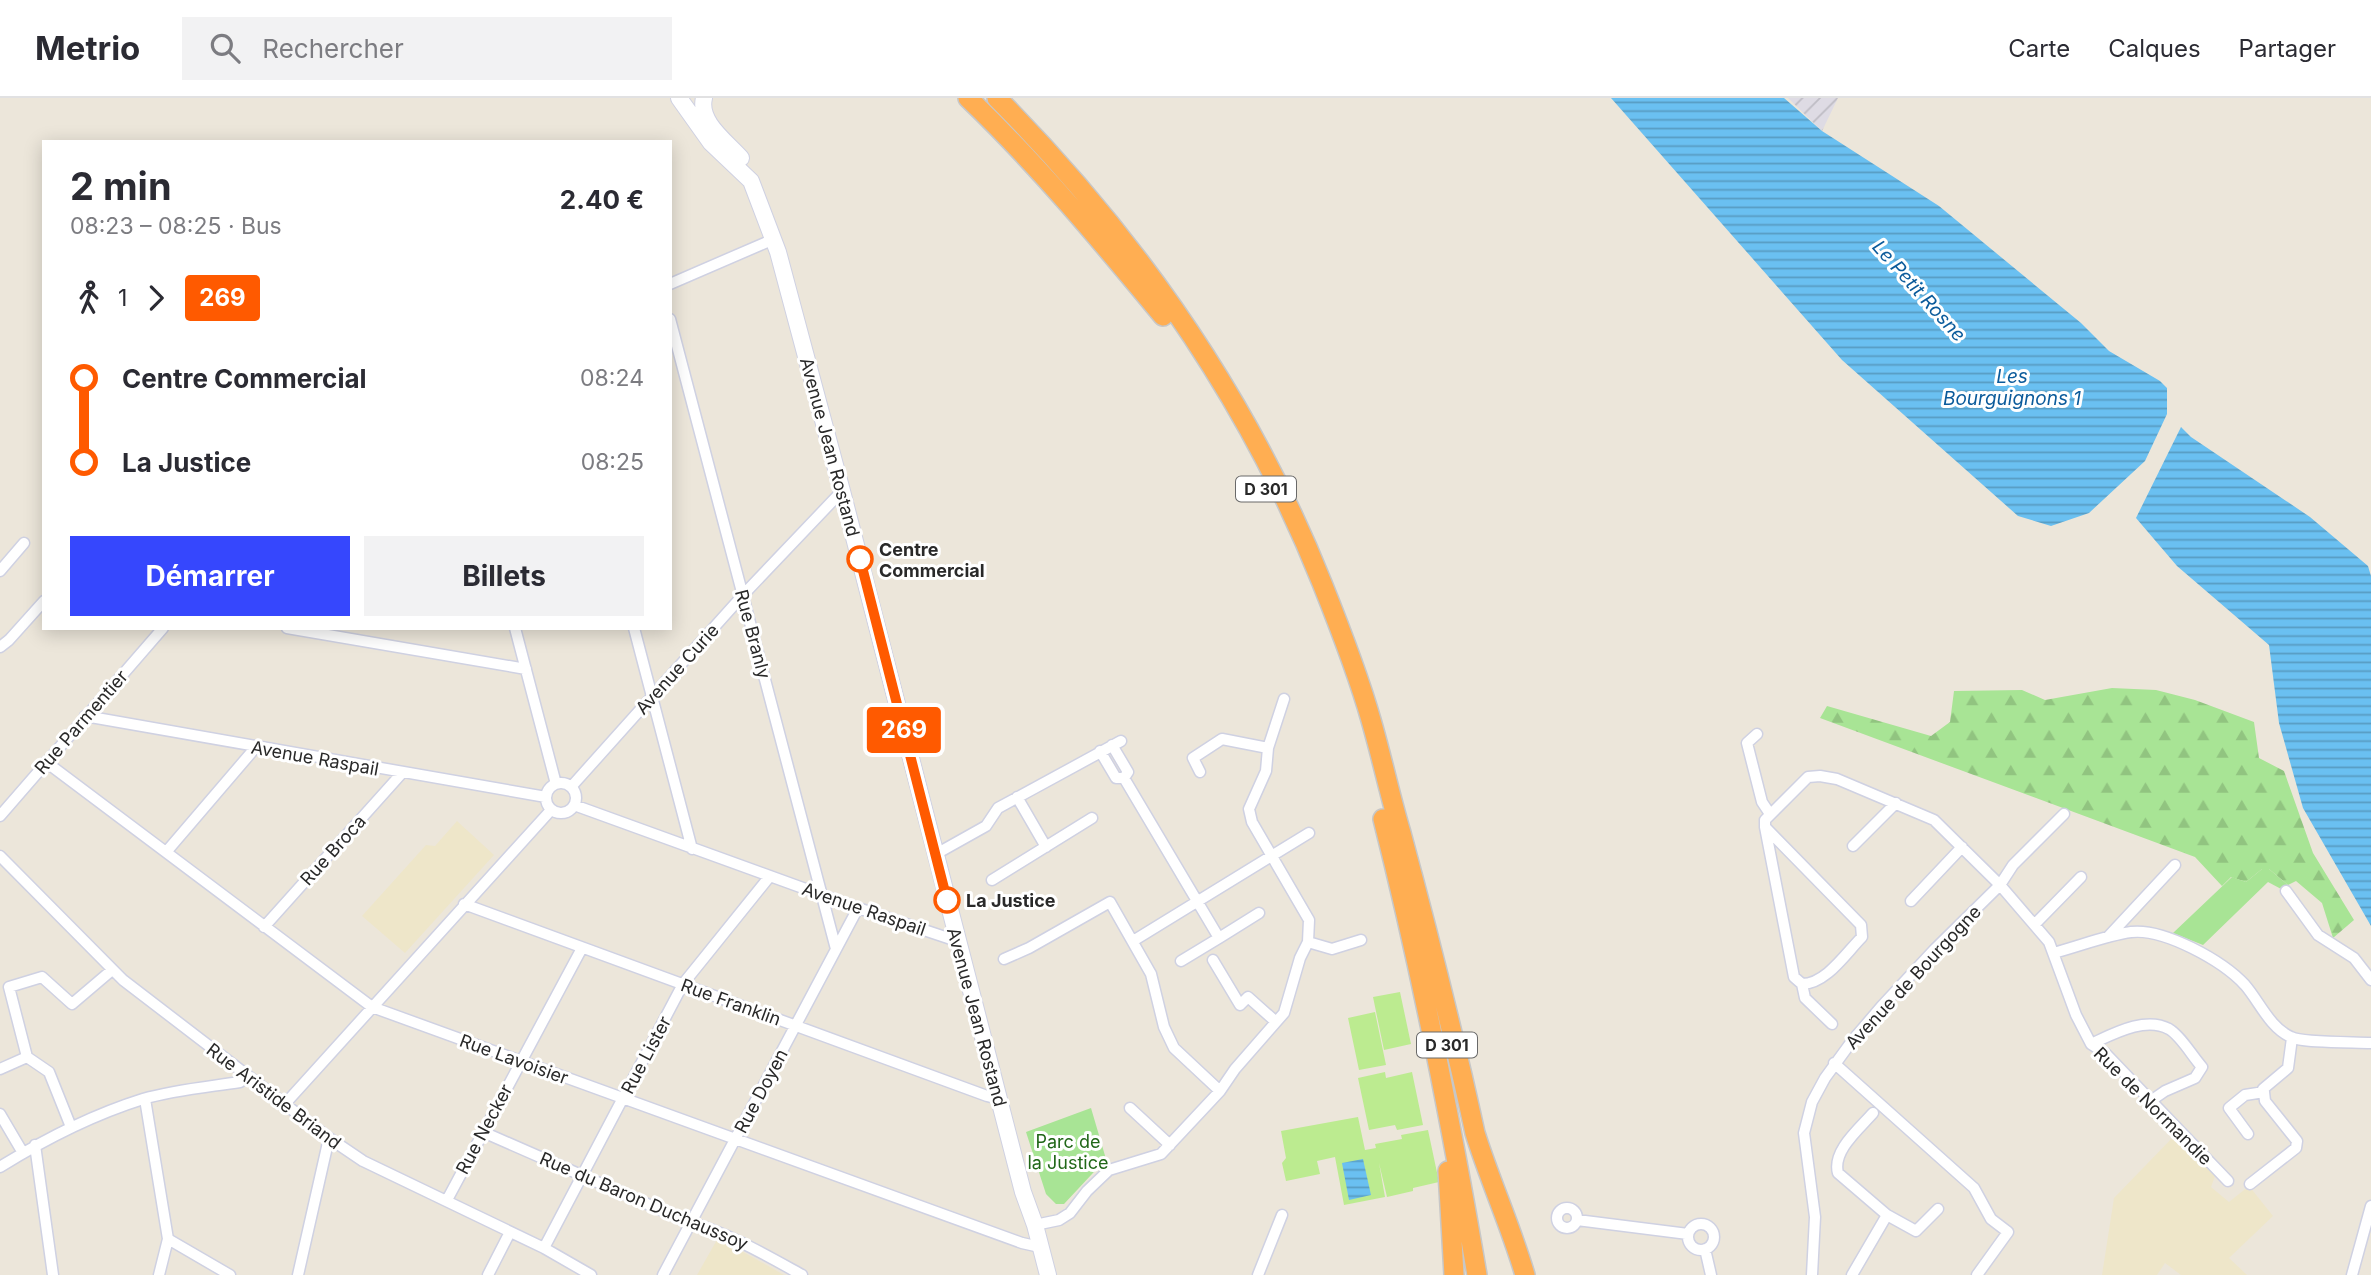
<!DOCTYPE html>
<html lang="fr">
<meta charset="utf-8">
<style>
body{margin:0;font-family:Inter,sans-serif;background:#f2f2f3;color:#2b2b33;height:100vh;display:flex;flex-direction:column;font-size:26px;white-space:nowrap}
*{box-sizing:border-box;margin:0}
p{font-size:23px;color:#7c7c81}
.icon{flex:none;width:38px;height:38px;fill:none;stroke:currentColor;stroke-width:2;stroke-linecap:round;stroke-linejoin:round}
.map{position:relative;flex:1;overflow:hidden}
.side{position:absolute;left:42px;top:42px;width:630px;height:490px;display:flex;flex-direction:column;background:#fff;border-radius:0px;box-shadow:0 4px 18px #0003}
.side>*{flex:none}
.badge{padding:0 14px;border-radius:5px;font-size:24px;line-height:46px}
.map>.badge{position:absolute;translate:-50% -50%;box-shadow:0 0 0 4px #fff}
.legs{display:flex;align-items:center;gap:10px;height:77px;padding:0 28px;font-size:23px}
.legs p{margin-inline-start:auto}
.overview{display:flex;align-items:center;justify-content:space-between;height:119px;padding:0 28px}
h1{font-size:38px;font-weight:700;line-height:52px}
.action{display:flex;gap:14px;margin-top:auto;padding:14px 28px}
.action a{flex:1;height:80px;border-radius:0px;background:#3647fd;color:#fff;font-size:28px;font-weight:700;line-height:80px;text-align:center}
.action a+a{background:#f2f2f3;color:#2b2b33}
ul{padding:0 28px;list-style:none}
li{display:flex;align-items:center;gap:24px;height:84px;font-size:26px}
li i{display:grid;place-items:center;width:10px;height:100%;margin:0 9px;background:currentColor}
li i::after{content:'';width:18px;height:18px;margin:-9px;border:5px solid;border-radius:50%;background:#fff}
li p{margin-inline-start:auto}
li:first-child i{background:linear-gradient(#0000 50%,currentColor 0)}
li:last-child i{background:linear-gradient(currentColor 50%,#0000 0)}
header{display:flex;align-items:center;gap:42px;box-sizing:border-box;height:98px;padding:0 35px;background:#fff;border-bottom:2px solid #e1e1e2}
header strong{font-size:33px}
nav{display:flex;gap:38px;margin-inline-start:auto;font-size:24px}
.search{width:490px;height:63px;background:#f2f2f3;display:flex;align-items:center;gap:18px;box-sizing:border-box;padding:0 24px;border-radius:0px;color:#7c7c81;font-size:26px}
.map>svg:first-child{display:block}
.industrial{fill:url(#industrial-furrows)}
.education{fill:#eee6c9}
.forest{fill:url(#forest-firs)}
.park{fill:#a8e495}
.pitch{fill:#bceb90}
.water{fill:url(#water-rules)}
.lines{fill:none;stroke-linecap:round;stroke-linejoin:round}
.street-casing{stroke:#cfd1e2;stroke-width:13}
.secondary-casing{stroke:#cfd1e2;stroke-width:18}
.highway-casing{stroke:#c7c7c7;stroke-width:22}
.street{stroke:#fff;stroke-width:10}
.secondary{stroke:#fff;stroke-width:16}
.highway{stroke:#ffae52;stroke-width:19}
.line-1-casing{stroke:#fff;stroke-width:16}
.line-1{stroke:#ff5a00;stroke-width:10}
.stop-1-dot{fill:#fff;stroke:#ff5a00;stroke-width:3.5}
.labels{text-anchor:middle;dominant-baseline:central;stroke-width:6;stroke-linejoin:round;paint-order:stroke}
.shield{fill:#fff;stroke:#696969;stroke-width:2}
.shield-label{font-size:16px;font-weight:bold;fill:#292929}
.street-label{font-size:18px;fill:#292929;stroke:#fff}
.stop-label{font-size:18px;font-weight:bold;fill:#292929;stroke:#fff;text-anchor:start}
.park-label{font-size:18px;fill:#216718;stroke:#fff}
.water-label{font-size:19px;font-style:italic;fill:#0b5b9b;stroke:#fff}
</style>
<header>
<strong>Metrio</strong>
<div class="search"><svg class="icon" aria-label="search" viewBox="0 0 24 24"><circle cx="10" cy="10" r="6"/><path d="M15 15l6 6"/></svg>Rechercher</div>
<nav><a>Carte</a><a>Calques</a><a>Partager</a></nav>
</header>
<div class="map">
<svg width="2371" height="1177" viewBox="0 0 2371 1177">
<defs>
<pattern id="industrial-furrows" width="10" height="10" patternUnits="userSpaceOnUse" patternTransform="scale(1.75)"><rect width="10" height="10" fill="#dedbe4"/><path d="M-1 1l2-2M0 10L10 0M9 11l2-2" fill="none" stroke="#bebcc4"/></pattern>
<pattern id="forest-firs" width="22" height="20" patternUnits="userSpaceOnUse" patternTransform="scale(1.75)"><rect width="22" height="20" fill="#a8e495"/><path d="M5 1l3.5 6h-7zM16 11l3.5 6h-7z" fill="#91c480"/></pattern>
<pattern id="water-rules" width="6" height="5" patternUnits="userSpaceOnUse" patternTransform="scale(1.75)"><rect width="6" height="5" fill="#6ac0f1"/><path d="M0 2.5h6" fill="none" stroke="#579cc3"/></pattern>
</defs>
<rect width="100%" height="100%" fill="#ece6da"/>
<!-- industrial -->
<path class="industrial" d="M1788 0H1838L1822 33Z"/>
<!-- education -->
<path class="education" d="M457 723 494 757 405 855 362 818 426 747 435 748Z
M2177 1035 2215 1078 2211 1089 2229 1104 2249 1088 2273 1118 2229 1160 2247 1177H2181L2165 1165 2157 1177H2102L2114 1100Z
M718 1140 770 1169 784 1177H697Z"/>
<!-- forest -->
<path class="forest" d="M2112 590 2156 592 2195 602 2254 624 2259 660 2284 673 2313 755 2354 822 2333 840 2322 805 2296 783 2288 787 2269 771H2262L2246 784 2231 779 2222 788 2195 759 1820 620 1827 608 1931 638 1950 624 1954 593 2022 592 2045 602Z"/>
<!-- park -->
<path class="park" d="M2262 771H2269L2288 787 2283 792 2268 784 2203 847 2173 835 2232 779 2246 784Z
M1091 1010 1106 1061 1064 1106H1056L1046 1096 1026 1034Z"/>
<!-- pitch -->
<path class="pitch" d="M1400 894 1411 946 1384 952 1373 899Z
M1375 914 1386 967 1359 972 1348 920Z
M1385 974 1386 980 1412 974 1423 1027 1397 1032 1395 1027 1369 1032 1358 980Z
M1358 1019 1365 1052 1376 1050 1375 1046 1402 1041 1401 1037 1428 1032 1439 1084 1413 1090V1093L1387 1099 1379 1065 1385 1099 1344 1107 1335 1059 1317 1063 1320 1076 1286 1083 1282 1065 1286 1060 1281 1033Z"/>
<!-- water -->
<path class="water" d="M1611 0H1784L1822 33 1939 108 2081 225 2109 253 2160 283 2167 290V316L2145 363 2089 415 2051 428 2018 418 1842 262Z
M2181 329 2191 339 2310 419 2368 468 2371 478V828L2303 710 2279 625 2269 547 2177 468 2136 420Z
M1363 1061 1371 1097 1349 1102 1342 1065Z"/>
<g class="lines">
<!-- street casing -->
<g class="street-casing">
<path id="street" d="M670 186 774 141
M670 221 836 851
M0 473 24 445
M287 530 526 571
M515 530 556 686
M634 530 692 751
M0 549 9 542 44 503
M85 618 546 699
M1757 636 1747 645 1762 704 1770 716
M1112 647 1128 674 1124 680 1219 840 1181 863
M1100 653 1116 680H1124
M46 664 372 909 1022 1145 1040 1149
M1200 674 1193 660 1222 641 1268 650
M546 700a15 15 0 1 1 30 0a15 15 0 1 1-30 0Z
M571 689 743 497 842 393
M1017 699 1046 749
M574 707 858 810 957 843
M0 718 163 530
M1765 729 1861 827 1862 839C1846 855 1826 886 1802 886L1794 879 1765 729V722L1808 679 1820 678 1837 681 1934 722 2000 787 2049 844 2076 917 2091 946 2105 955 2228 1083
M1853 748 1896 705
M167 753 256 649
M936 756 986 728 998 710 1121 643
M0 758 123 882 329 1040 363 1063 544 1150 591 1177
M992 782 1092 720
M2286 793 2318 837 2354 860 2371 882
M1911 803 1962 749
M464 806 987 998 999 1001
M2035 826 2081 779
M264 829 402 675
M2108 839 2175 767
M1219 840 1259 815
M1133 843 1309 735
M1308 844 1332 851 1361 842
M2053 855C2077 849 2107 837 2131 834 2164 830 2223 863 2245 887 2259 903 2270 930 2291 939 2302 945 2355 944 2371 945
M1004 861 1029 850 1110 804 1151 876 1164 929 1174 950 1220 993
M1213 862 1240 907 1248 899 1275 923
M1802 886 1805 900 1832 926
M2091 946C2113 936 2145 918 2169 931 2181 938 2192 958 2202 969L2195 980 2165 993 2152 1002
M27 959 9 889 42 879 72 906 112 872
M27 959 49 974 71 1029
M1834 965 1974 1090 1991 1121 2008 1134 1977 1177
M0 971 27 959
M2264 994 2263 991 2288 970 2292 940
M145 1001 168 1141 159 1177
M284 1007 551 712
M1130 1010 1170 1047
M0 1016 23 1055
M483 1034 686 1123C728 1135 764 1156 802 1177
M2248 1036 2229 1010 2245 997 2264 994 2265 1003 2297 1043 2296 1050 2250 1086
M35 1047 53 1177
M0 1069C45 1041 92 1017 143 1001 174 992 208 989 240 984L247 978
M447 1102 582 850
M1557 1120a10 10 0 1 1 20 0a10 10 0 1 1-20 0Z
M1887 1117 1916 1133 1938 1111
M1577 1122 1688 1136
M1688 1139a13 13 0 1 1 26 0a13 13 0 1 1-26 0Z
M1035 1127 1059 1122 1070 1115 1087 1093 1109 1072 1161 1056 1220 993 1235 971 1284 915 1300 860 1308 844 1309 822 1252 724 1249 711 1266 673 1268 650 1284 601
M168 1141 230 1177
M544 1150 683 886 770 778
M1705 1151 1711 1177
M298 1177 329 1040
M488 1177 510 1134
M663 1177 858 810
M1258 1177 1282 1117
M1812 1177 1815 1119 1804 1035 1812 1004 1825 980 1852 943 1881 909 1935 851 2000 787 2013 767 2064 716
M1852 1177 1887 1117 1838 1075C1832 1053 1859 1031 1873 1015
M2352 1177 2371 1108"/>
</g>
<!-- secondary casing -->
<g class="secondary-casing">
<path id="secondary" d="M679 0 711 45 751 83 778 154 842 393 1023 1094 1035 1127 1048 1177
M704 0C698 24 727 44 741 60"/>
</g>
<!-- highway casing -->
<g class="highway-casing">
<path id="highway" d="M968 0C1038 67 1101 143 1163 218
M997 0C1135 139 1249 302 1322 485 1340 530 1358 576 1371 622 1382 660 1390 698 1401 735 1428 835 1453 934 1475 1035 1490 1083 1511 1129 1525 1177
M1383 721C1421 871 1451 1024 1477 1177
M1448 1073 1454 1177"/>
</g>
<!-- street -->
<use href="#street" class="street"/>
<!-- secondary -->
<use href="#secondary" class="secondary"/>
<!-- highway -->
<use href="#highway" class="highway"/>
</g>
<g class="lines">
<!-- line-1 casing -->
<g class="line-1-casing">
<path id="line-1" d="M860 461 947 802"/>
</g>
<!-- line-1 -->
<use href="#line-1" class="line-1"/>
</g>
<!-- markers -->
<g class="stop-1-dot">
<circle cx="860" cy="461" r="12"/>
<circle cx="947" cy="802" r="12"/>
</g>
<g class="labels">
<!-- shield labels -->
<g class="shield">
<rect x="1236" y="378.5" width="60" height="25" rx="5"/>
<rect x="1417" y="934.5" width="60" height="25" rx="5"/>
</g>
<g class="shield-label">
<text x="1266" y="391">D 301</text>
<text x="1447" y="947">D 301</text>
</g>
<!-- street labels -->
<g class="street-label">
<text transform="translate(830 349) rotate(75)">Avenue Jean Rostand</text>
<text transform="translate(753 536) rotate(75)">Rue Branly</text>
<text transform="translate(677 571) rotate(-48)">Avenue Curie</text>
<text transform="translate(81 624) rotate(-49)">Rue Parmentier</text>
<text transform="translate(315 660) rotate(10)">Avenue Raspail</text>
<text transform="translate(333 752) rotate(-48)">Rue Broca</text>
<text transform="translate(864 811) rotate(19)">Avenue Raspail</text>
<text transform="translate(1913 879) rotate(-47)">Avenue de Bourgogne</text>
<text transform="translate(731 904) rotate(20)">Rue Franklin</text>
<text transform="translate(977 919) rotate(75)">Avenue Jean Rostand</text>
<text transform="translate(646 957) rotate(-62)">Rue Lister</text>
<text transform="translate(514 961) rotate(20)">Rue Lavoisier</text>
<text transform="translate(761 993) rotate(-62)">Rue Doyen</text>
<text transform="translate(274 998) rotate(37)">Rue Aristide Briand</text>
<text transform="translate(2153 1008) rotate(45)">Rue de Normandie</text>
<text transform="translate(484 1031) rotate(-62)">Rue Necker</text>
<text transform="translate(644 1103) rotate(23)">Rue du Baron Duchaussoy</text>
</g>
<!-- stop labels -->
<g class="stop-label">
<text x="879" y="451">Centre<tspan x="879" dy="21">Commercial</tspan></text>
<text x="966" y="802">La Justice</text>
</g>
<!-- park labels -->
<g class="park-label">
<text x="1068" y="1043">Parc de<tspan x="1068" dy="21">la Justice</tspan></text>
</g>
<!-- water labels -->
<g class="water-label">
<text transform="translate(1919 193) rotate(48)">Le Petit Rosne</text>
<text x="2012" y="278">Les<tspan x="2012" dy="22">Bourguignons 1</tspan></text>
</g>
</g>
</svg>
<b class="badge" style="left:904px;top:632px;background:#ff5a00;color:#fff">269</b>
<section class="side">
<div class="overview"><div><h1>2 min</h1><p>08:23 – 08:25 · Bus</p></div><b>2.40 €</b></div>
<div class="legs"><svg class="icon" aria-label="walk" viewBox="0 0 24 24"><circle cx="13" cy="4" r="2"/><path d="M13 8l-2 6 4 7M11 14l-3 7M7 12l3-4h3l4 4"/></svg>1<svg class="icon" aria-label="forward" viewBox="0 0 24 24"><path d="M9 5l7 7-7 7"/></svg><b class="badge" style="background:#ff5a00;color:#fff">269</b></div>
<ul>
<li><i style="color:#ff5a00"></i><b>Centre Commercial</b><p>08:24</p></li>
<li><i style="color:#ff5a00"></i><b>La Justice</b><p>08:25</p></li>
</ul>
<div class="action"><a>Démarrer</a><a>Billets</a></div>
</section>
</div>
